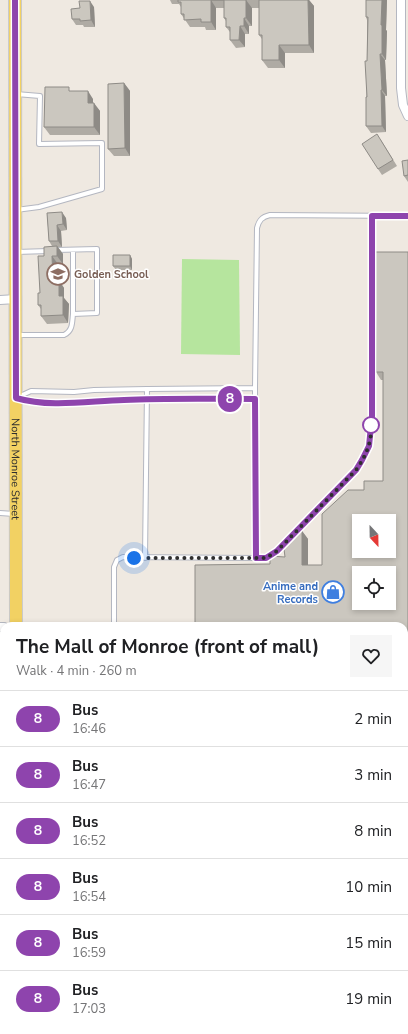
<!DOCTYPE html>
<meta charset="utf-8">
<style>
body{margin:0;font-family:"Nunito Sans",sans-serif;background:#f6f6f6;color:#202124;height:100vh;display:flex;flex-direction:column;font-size:15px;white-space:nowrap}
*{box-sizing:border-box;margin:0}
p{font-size:13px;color:#757577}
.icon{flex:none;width:22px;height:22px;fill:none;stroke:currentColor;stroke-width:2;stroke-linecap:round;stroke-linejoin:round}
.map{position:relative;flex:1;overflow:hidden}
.drawer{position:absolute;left:0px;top:622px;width:408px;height:412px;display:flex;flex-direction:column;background:#fff;border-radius:12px 12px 0 0;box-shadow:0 2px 6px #0003}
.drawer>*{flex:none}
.badge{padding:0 8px;border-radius:13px;font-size:14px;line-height:26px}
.needle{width:26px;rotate:158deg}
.controls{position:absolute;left:352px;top:514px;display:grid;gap:8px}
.controls a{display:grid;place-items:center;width:44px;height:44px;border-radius:0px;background:#fff;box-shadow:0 2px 6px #0003;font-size:20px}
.you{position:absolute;width:20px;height:20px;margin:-10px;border:3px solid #fff;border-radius:50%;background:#1a73e8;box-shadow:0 0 0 6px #1a73e833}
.map>.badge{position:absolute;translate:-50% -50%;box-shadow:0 0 0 2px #fff}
.round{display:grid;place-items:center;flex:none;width:42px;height:42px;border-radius:0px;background:#f6f6f6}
.summary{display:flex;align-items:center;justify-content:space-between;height:68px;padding:0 16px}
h1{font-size:19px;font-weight:700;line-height:30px}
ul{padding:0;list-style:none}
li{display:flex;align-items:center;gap:12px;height:56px;padding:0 16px;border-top:1px solid #e0e0e0}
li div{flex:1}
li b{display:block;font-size:15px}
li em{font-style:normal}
li .badge{min-width:44px;font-weight:700;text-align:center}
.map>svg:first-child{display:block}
.green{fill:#b6e59e}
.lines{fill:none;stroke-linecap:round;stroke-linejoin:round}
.stream{stroke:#75cff0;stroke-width:2.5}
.service-casing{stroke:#b4b7c1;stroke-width:6}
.minor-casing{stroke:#b4b7c1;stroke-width:10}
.tertiary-casing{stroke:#b4b7c1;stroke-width:12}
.primary-casing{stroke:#c9c9c9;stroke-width:14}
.service{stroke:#fff;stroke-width:4}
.minor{stroke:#fff;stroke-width:8}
.tertiary{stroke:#fff;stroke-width:10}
.primary{stroke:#f2d163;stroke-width:12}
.wall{fill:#afaba4}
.shaded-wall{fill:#8e8b86}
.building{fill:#cbc7bf;stroke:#8e8b86;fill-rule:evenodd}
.line-casing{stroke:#fff;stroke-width:9}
.line{stroke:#8e44ad;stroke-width:6}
.walk{stroke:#2e2e2e;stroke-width:4;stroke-dasharray:0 7.2}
.stop-dot{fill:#fff;stroke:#8e44ad;stroke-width:2}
.labels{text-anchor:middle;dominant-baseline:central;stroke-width:3;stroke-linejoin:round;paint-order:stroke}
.education-label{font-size:11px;font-weight:bold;fill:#785e54;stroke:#fff;text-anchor:start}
.street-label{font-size:11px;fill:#2e2e2e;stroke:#fff}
.shop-label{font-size:11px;font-weight:bold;fill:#366cbe;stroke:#fff;text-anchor:end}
</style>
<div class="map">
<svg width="408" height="1034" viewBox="0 0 408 1034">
<rect width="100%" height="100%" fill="#efe9e1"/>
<!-- green -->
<path class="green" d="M182 259 239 260 240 355 181 354Z"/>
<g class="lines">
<!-- stream -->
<path class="stream" d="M0 911H4
M404 1016H408"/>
<!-- service casing -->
<g class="service-casing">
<path id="service" d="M16 210 39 207 102 189V143L39 144 40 96 16 94
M73 250V314
M16 252 49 251
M16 335H64C73 331 72 322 73 314L97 313V249L56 250
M18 397 31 391 74 392 94 390 147 389 255 388
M18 399C52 408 89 401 124 400 168 398 211 399 255 399
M0 513 14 514
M145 558 147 389
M256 558 255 388 257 228C259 220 262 217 270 215L408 216
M114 626V567L117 560 123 557 256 558 270 556 277 551 356 470 362 460 369 446 372 416V216
M0 728H4
M0 753H4
M404 763 408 765
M404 791H408
M0 804H4
M0 938 4 939
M183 1030 185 1034
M205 1030V1034
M227 1030V1034"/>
</g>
<!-- minor casing -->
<g class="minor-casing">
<path id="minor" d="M401 0V88L403 105 408 116
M0 300 16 299
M0 627H4"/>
</g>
<!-- tertiary casing -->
<g class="tertiary-casing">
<path id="tertiary" d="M404 829H408"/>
</g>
<!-- primary casing -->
<g class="primary-casing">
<g id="primary">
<path id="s1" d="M15 0 16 626"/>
<path d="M12 1034 13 1030"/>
</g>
</g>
<!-- service -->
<use href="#service" class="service"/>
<!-- minor -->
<use href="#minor" class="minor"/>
<!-- tertiary -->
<use href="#tertiary" class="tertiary"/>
<!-- primary -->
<use href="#primary" class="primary"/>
</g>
<!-- wall -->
<path class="wall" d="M170 0H309L314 6V53H285V68H268L262 60V39L259 35V8H252V26H249V34H245V47L236 48 230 40V32L226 27V21L224 18V8H216V30H206L205 27H190L181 14V7L179 4H172Z
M366 0H387L386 30 387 31 386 60H385L387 96H385L386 132 371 133 366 126 367 61V20L366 17Z
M94 7 95 27H84L83 25H76L72 19 80 8Z
M124 83 130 91V156H114L108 149Z
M72 91 93 99V103L100 111V135H50L44 127Z
M381 140 397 166 382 175 378 169Z
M408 160V182L404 176Z
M47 213 66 218 67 230 61 231 62 247H58L63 254V264H58V280L64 288V298L69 304 68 323 47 324 41 316V309L38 305 40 293 52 246 49 241Z
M408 252V753H404V626L270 564 285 557 302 531 308 539V565H322L364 490 383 481V380H381L376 372Z
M130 255 132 259V270H116L113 266Z"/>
<!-- shaded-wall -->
<path class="shaded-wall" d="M211 0 216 8V30L211 22Z
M246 0 252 8V26L246 18Z
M308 0H309L314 6V53L309 45Z
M382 0H387L386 30 387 31 386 60 382 54 381 25Z
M90 1 94 7 95 27 91 20Z
M244 18 249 26V34L244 26Z
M240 26 245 34V47L239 40Z
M279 45 285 53V68L279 60Z
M380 54 385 60 387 96 382 90Z
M124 83 130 91V156L125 148Z
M381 90 385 96 386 132 382 126Z
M88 91 93 99V111L88 103Z
M94 103 100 111V135L94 127Z
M62 212 66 218 67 230 63 224Z
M57 225 61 231 62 247 58 241Z
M57 246 63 254V264L57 256Z
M130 255 132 259V270L130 266Z
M52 256 58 264V288L53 280Z
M59 280 64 288V298L69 304 68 323 63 315 59 296Z
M302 531 308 539V573L302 565Z
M404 642 408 647V668L404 662Z
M166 1030H172V1034H166Z"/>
<!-- building -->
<path class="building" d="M178 0H246V18H244V26H240L239 40H230V27H226V18H224V0H211V22H201V19L184 20V14H181V2H178Z
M259 0H308L309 45H279V60H262V35H259Z
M366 0H382L381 25H382V54H380L382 90H381L382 126H366V97H367L365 61H367L368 17H366Z
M79 1H90L91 20 80 21V19H72L71 9 80 8Z
M124 83 125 148 108 149V84Z
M45 87H69V91H88V103H94V127H44Z
M377 134 393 160 378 169 362 144Z
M408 160V175L404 176 402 161Z
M62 212 63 224 57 225 58 241H49L47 213Z
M57 246V256H52L53 280H59V296H63V315L41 316V305H38V293H40L38 256H44V247Z
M375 252H408V639H404V626H195V565L270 564V556L285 557 284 549 302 531V565H322V514L348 490H364V481H383V372H376ZM359 521H389V551H359ZM359 573H389V603H359Z
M113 255H130V266H113Z
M404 660H408V745H404Z
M131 1030H166V1034H131Z
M59 1031H89V1034H59Z"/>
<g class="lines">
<!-- line casing -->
<g class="line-casing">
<path id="line" d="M15 0 16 398C51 408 88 401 124 400 168 398 211 399 255 399L256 558H266L277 551 356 470 362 460 369 446 372 416V216H408"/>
</g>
<!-- line -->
<use href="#line" class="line"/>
<!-- walk -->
<path class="walk" d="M134 558H266L277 551 356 470C366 456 372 442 371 425"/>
</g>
<!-- icons -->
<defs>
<g id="school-ring" transform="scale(1.15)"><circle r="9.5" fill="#fff" stroke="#8d6e63" stroke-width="1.5"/><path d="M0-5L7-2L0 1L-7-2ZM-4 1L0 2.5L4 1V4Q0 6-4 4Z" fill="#8d6e63"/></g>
<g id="shop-ring" transform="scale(1.15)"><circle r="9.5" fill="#fff" stroke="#3f7fe0" stroke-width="1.5"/><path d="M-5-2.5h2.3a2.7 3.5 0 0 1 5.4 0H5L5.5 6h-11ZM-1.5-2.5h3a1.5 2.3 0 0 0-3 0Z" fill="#3f7fe0"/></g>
</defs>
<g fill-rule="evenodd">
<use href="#school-ring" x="58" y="274"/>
<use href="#shop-ring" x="333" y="592"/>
</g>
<!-- markers -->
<circle class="stop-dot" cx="371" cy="425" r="8"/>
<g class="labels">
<!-- education labels -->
<g class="education-label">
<text x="74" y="274">Golden School</text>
</g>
<!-- street labels -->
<g class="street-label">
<text stroke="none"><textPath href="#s1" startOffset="469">North Monroe Street</textPath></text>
</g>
<!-- shop labels -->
<g class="shop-label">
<text x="318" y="586">Anime and<tspan x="318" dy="13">Records</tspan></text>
</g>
</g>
</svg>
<div class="controls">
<a><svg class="needle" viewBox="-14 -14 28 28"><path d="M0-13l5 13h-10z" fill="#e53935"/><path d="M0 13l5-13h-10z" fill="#757577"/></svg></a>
<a><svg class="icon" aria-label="locate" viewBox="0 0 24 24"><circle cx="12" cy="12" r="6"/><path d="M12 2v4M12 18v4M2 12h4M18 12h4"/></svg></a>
</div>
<div class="you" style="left:134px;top:558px"></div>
<b class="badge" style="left:230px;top:399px;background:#8e44ad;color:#fff">8</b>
<section class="drawer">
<div class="summary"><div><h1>The Mall of Monroe (front of mall)</h1><p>Walk · 4 min · 260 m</p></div><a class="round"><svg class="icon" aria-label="heart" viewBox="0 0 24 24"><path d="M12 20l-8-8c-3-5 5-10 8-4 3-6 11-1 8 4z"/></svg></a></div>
<ul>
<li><span class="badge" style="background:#8e44ad;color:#fff">8</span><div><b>Bus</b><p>16:46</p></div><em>2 min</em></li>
<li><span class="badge" style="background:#8e44ad;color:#fff">8</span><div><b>Bus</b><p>16:47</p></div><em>3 min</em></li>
<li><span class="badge" style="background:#8e44ad;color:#fff">8</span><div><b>Bus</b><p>16:52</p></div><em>8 min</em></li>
<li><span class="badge" style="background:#8e44ad;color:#fff">8</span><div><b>Bus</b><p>16:54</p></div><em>10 min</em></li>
<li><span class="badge" style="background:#8e44ad;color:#fff">8</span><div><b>Bus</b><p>16:59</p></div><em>15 min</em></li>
<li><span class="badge" style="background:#8e44ad;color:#fff">8</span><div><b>Bus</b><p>17:03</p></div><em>19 min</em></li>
</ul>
</section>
</div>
